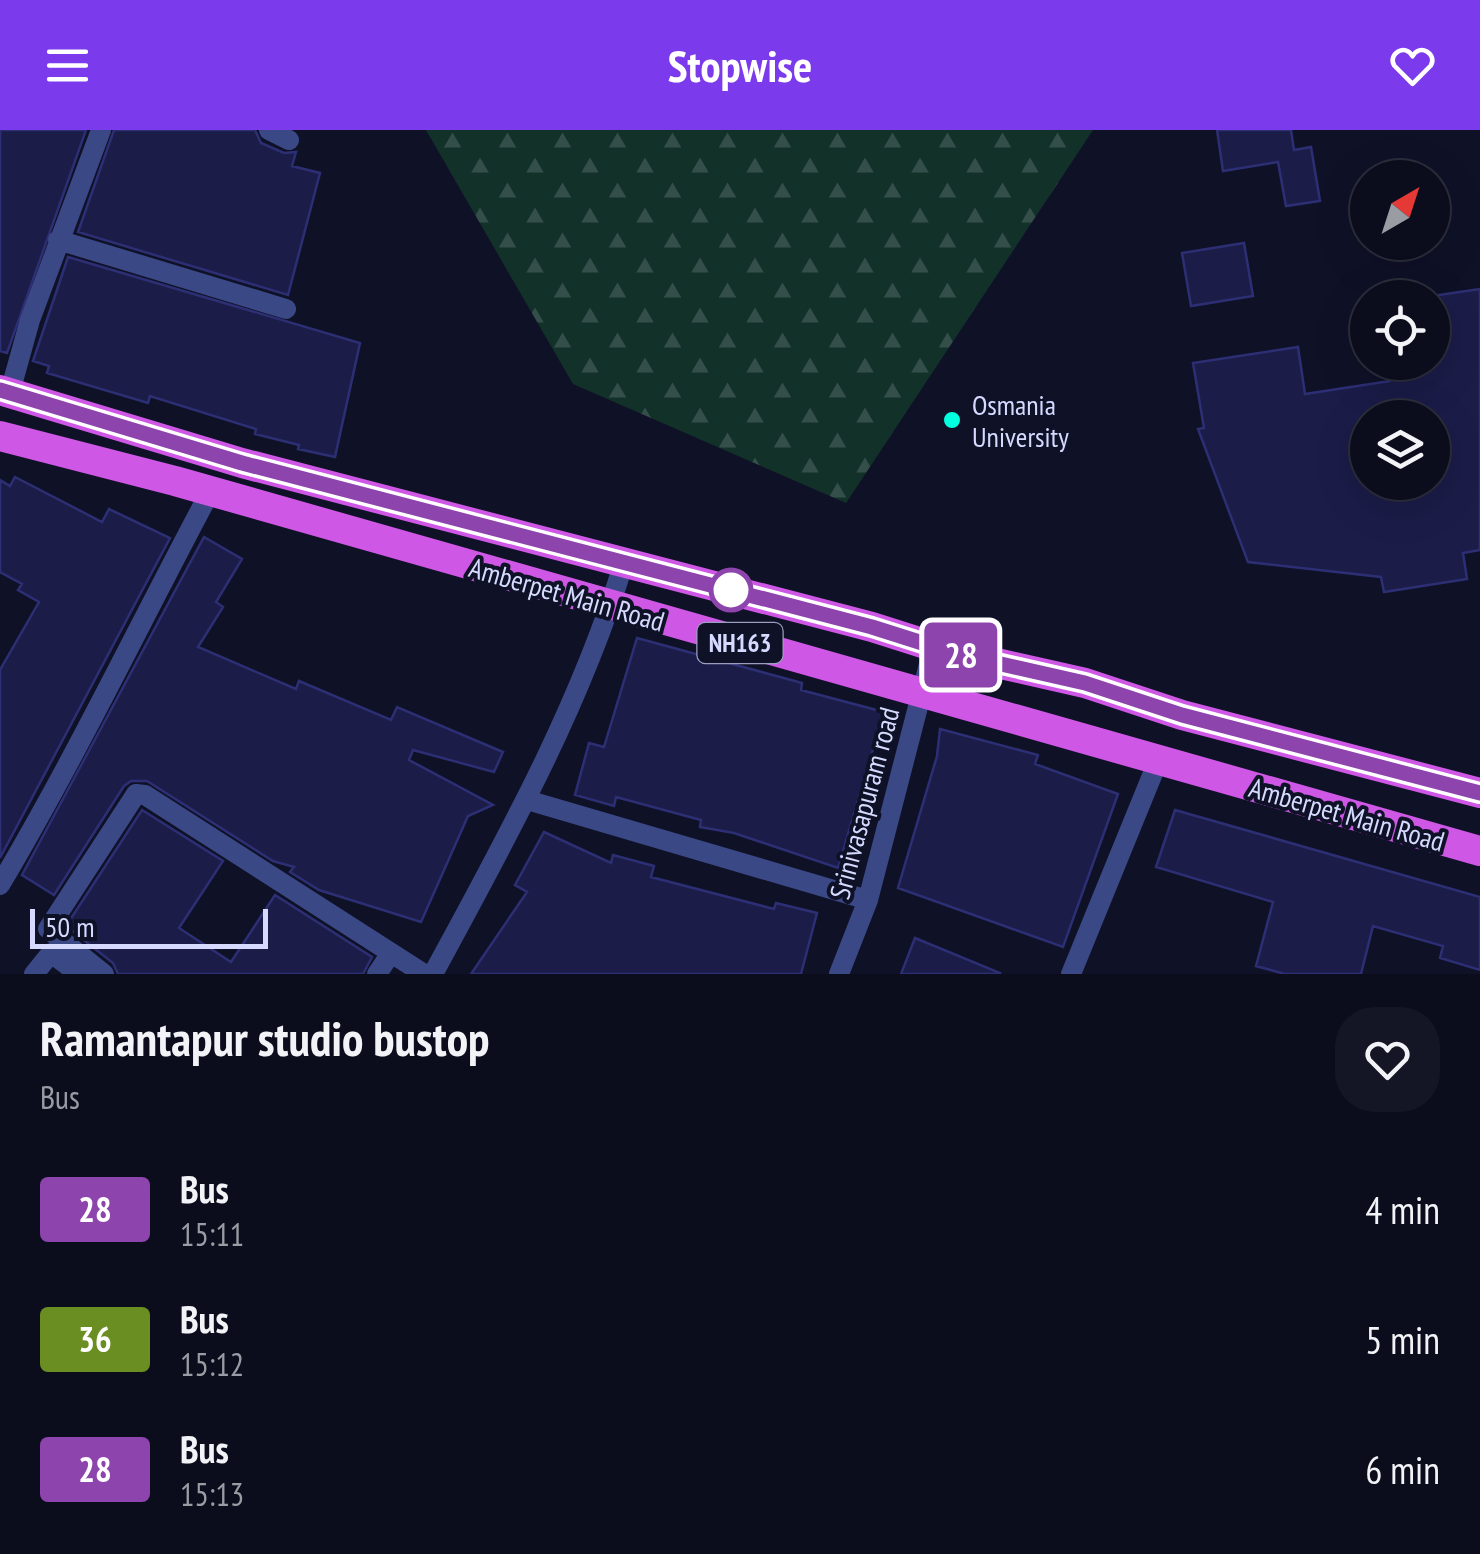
<!DOCTYPE html>
<style>
body{margin:0;font-family:"PT Sans Narrow",sans-serif;background:#141626;color:#f1f3f6;height:100vh;display:flex;flex-direction:column;font-size:38px;white-space:nowrap}
*{box-sizing:border-box;margin:0}
p{font-size:32px;color:#9a9ca4}
.icon{flex:none;width:55px;height:55px;fill:none;stroke:currentColor;stroke-width:2;stroke-linecap:round;stroke-linejoin:round}
.map{position:relative;height:844px;overflow:hidden}
.side{display:flex;flex-direction:column;background:#0b0d1d;flex:1}
.side>*{flex:none}
.badge{padding:0 20px;border-radius:8px;font-size:35px;line-height:65px}
.needle{width:65px;rotate:39deg}
.controls{position:absolute;left:1350px;top:30px;display:grid;gap:20px}
.controls a{display:grid;place-items:center;width:100px;height:100px;border-radius:50%;background:#0b0d1d;box-shadow:0 10px 40px #0002,0 0 0 2px #2b2d3b;font-size:50px}
.scale{position:absolute;left:30px;bottom:25px;width:238px;box-sizing:border-box;padding-left:10px;border:5px solid #d6daff;border-top:0;font-size:28px;line-height:35px;white-space:nowrap;color:#d6daff;-webkit-text-stroke:8px #0f1127;paint-order:stroke}
.map>.badge{position:absolute;translate:-50% -50%;box-shadow:0 0 0 5px #fff}
.round{display:grid;place-items:center;flex:none;width:105px;height:105px;border-radius:40px;background:#141626}
.headline{display:flex;align-items:center;justify-content:space-between;height:170px;padding:0 40px}
h1{font-size:48px;font-weight:800;line-height:75px}
ul{padding:0;list-style:none}
li{display:flex;align-items:center;gap:30px;height:130px;padding:0 40px}
li div{flex:1}
li b{display:block;font-size:38px}
li em{font-style:normal}
li .badge{min-width:110px;font-weight:700;text-align:center}
header{display:flex;justify-content:space-between;align-items:center;height:130px;padding:0 40px;background:#7c3aed;color:#fff;font-size:45px;font-weight:800}
.map>svg:first-child{display:block}
.forest{fill:url(#forest-firs)}
.building{fill:#1b1c48;stroke:#2d2f74;stroke-width:2.5;fill-rule:evenodd}
.lines{fill:none;stroke-linecap:round;stroke-linejoin:round}
.minor{stroke:#3a4886;stroke-width:20}
.trunk{stroke:#ce57e5;stroke-width:30}
.line-casing{stroke:#fff;stroke-width:22}
.line{stroke:#8e44ad;stroke-width:15}
.poi-dot{fill:#02ffe0;stroke:#0f1127;stroke-width:4}
.stop-dot{fill:#fff;stroke:#8e44ad;stroke-width:5}
.labels{text-anchor:middle;dominant-baseline:central;stroke-width:8;stroke-linejoin:round;paint-order:stroke}
.shield{fill:#0f1127;stroke:#9a9ebe;stroke-width:2.5}
.shield-label{font-size:25px;font-weight:bold;fill:#d6daff}
.poi-label{font-size:28px;fill:#d6daff;stroke:#0f1127;text-anchor:start}
.street-label{font-size:28px;fill:#d6daff;stroke:#0f1127}
</style>
<header><svg class="icon" aria-label="menu" viewBox="0 0 24 24"><path d="M4 6h16M4 12h16M4 18h16"/></svg>Stopwise<svg class="icon" aria-label="heart" viewBox="0 0 24 24"><path d="M12 20l-8-8c-3-5 5-10 8-4 3-6 11-1 8 4z"/></svg></header>
<div class="map">
<svg width="1480" height="844" viewBox="0 0 1480 844">
<defs>
<pattern id="forest-firs" width="22" height="20" patternUnits="userSpaceOnUse" patternTransform="scale(2.5)"><rect width="22" height="20" fill="#123129"/><path d="M5 1l3.5 6h-7zM16 11l3.5 6h-7z" fill="#344e49"/></pattern>
</defs>
<rect width="100%" height="100%" fill="#0f1127"/>
<!-- forest -->
<path class="forest" d="M426 0H1093L846 373 573 254Z"/>
<!-- building -->
<path class="building" d="M0 0H86L7 223 0 221Z
M114 0H255L261 13 284 23 296 22 292 36 320 43 288 165 78 102Z
M1217 0H1291L1294 20 1311 17 1320 71 1286 76 1278 32 1223 41Z
M1244 113 1253 166 1191 176 1182 123Z
M68 127 360 213 335 327 298 319 299 315 255 304 256 299 150 266 148 273 47 243 49 236 33 231Z
M1480 159V420L1463 423 1467 449 1384 462 1381 447 1248 432 1198 299 1204 298 1193 233 1298 217 1305 264 1390 251 1388 232H1432V166ZM1368 288H1432V352H1368Z
M15 347 102 392 109 379 170 408 0 728V540L39 472 18 460 22 454 0 442V350L10 356Z
M204 407 242 429 216 472 223 477 198 517 296 559 299 551 391 590 397 577 503 622 494 642 413 620 409 630 493 675 468 686 421 792 319 760 290 742 294 737 273 731 147 651H131L124 656 54 765 22 745Z
M637 508 802 553 801 560 884 582 838 738 734 703 700 697 701 690 616 667 614 676 575 665 589 613 604 617Z
M940 599 1038 625 1035 634 1118 664 1063 817 898 758 937 626Z
M142 680 223 731 179 798 231 832 275 765 372 827 363 844H118L113 833 66 796Z
M1175 680 1480 767V840L1440 828 1443 816 1373 796 1361 844H1285L1256 836 1273 772 1156 737Z
M544 702 611 733 613 725 654 736 651 747 774 779 776 773 817 783 801 844H471L527 762 515 755Z
M915 808 1000 843V844H901Z"/>
<g class="lines">
<!-- minor -->
<path class="minor" d="M269 0 289 10
M58 110 286 179
M10 262 30 190 101 0
M527 670 868 770
M0 755C76 627 140 493 210 362
M34 844 51 823 79 844
M104 844 48 799 136 664 145 665 424 844
M377 844 391 823
M433 844C505 711 580 577 624 432
M839 844 868 770 934 515
M1071 844 1158 631"/>
<!-- trunk -->
<path class="trunk" d="M0 260 242 333 872 497 957 524 1085 553 1182 585 1480 663
M0 306 175 351 1480 721"/>
</g>
<g class="lines">
<!-- line casing -->
<g class="line-casing">
<path id="line" d="M0 260 242 333 872 497 957 524 1085 553 1182 585 1480 663"/>
</g>
<!-- line -->
<use href="#line" class="line"/>
</g>
<!-- markers -->
<circle class="poi-dot" cx="952" cy="290" r="10"/>
<circle class="stop-dot" cx="731" cy="460" r="20"/>
<g class="labels">
<!-- shield labels -->
<rect class="shield" x="697.5" y="493" width="85" height="40" rx="8"/>
<g class="shield-label">
<text x="740" y="513">NH163</text>
</g>
<!-- poi labels -->
<g class="poi-label">
<text x="972" y="274">Osmania<tspan x="972" dy="32">University</tspan></text>
</g>
<!-- street labels -->
<g class="street-label">
<text transform="translate(567 464) rotate(16)">Amberpet Main Road</text>
<text transform="translate(864 673) rotate(-75)">Srinivasapuram road</text>
<text transform="translate(1347 684) rotate(16)">Amberpet Main Road</text>
</g>
</g>
</svg>
<div class="controls">
<a><svg class="needle" viewBox="-14 -14 28 28"><path d="M0-13l5 13h-10z" fill="#e53935"/><path d="M0 13l5-13h-10z" fill="#9a9ca4"/></svg></a>
<a><svg class="icon" aria-label="locate" viewBox="0 0 24 24"><circle cx="12" cy="12" r="6"/><path d="M12 2v4M12 18v4M2 12h4M18 12h4"/></svg></a>
<a><svg class="icon" aria-label="layers" viewBox="0 0 24 24"><path d="M12 4l9 5-9 5-9-5zM3 14l9 5 9-5"/></svg></a>
</div>
<div class="scale">50 m</div>
<b class="badge" style="left:961px;top:525px;background:#8e44ad;color:#fff">28</b>
</div>
<section class="side">
<div class="headline"><div><h1>Ramantapur studio bustop</h1><p>Bus</p></div><a class="round"><svg class="icon" aria-label="heart" viewBox="0 0 24 24"><path d="M12 20l-8-8c-3-5 5-10 8-4 3-6 11-1 8 4z"/></svg></a></div>
<ul>
<li><span class="badge" style="background:#8e44ad;color:#fff">28</span><div><b>Bus</b><p>15:11</p></div><em>4 min</em></li>
<li><span class="badge" style="background:#6b8e23;color:#fff">36</span><div><b>Bus</b><p>15:12</p></div><em>5 min</em></li>
<li><span class="badge" style="background:#8e44ad;color:#fff">28</span><div><b>Bus</b><p>15:13</p></div><em>6 min</em></li>
</ul>
</section>
